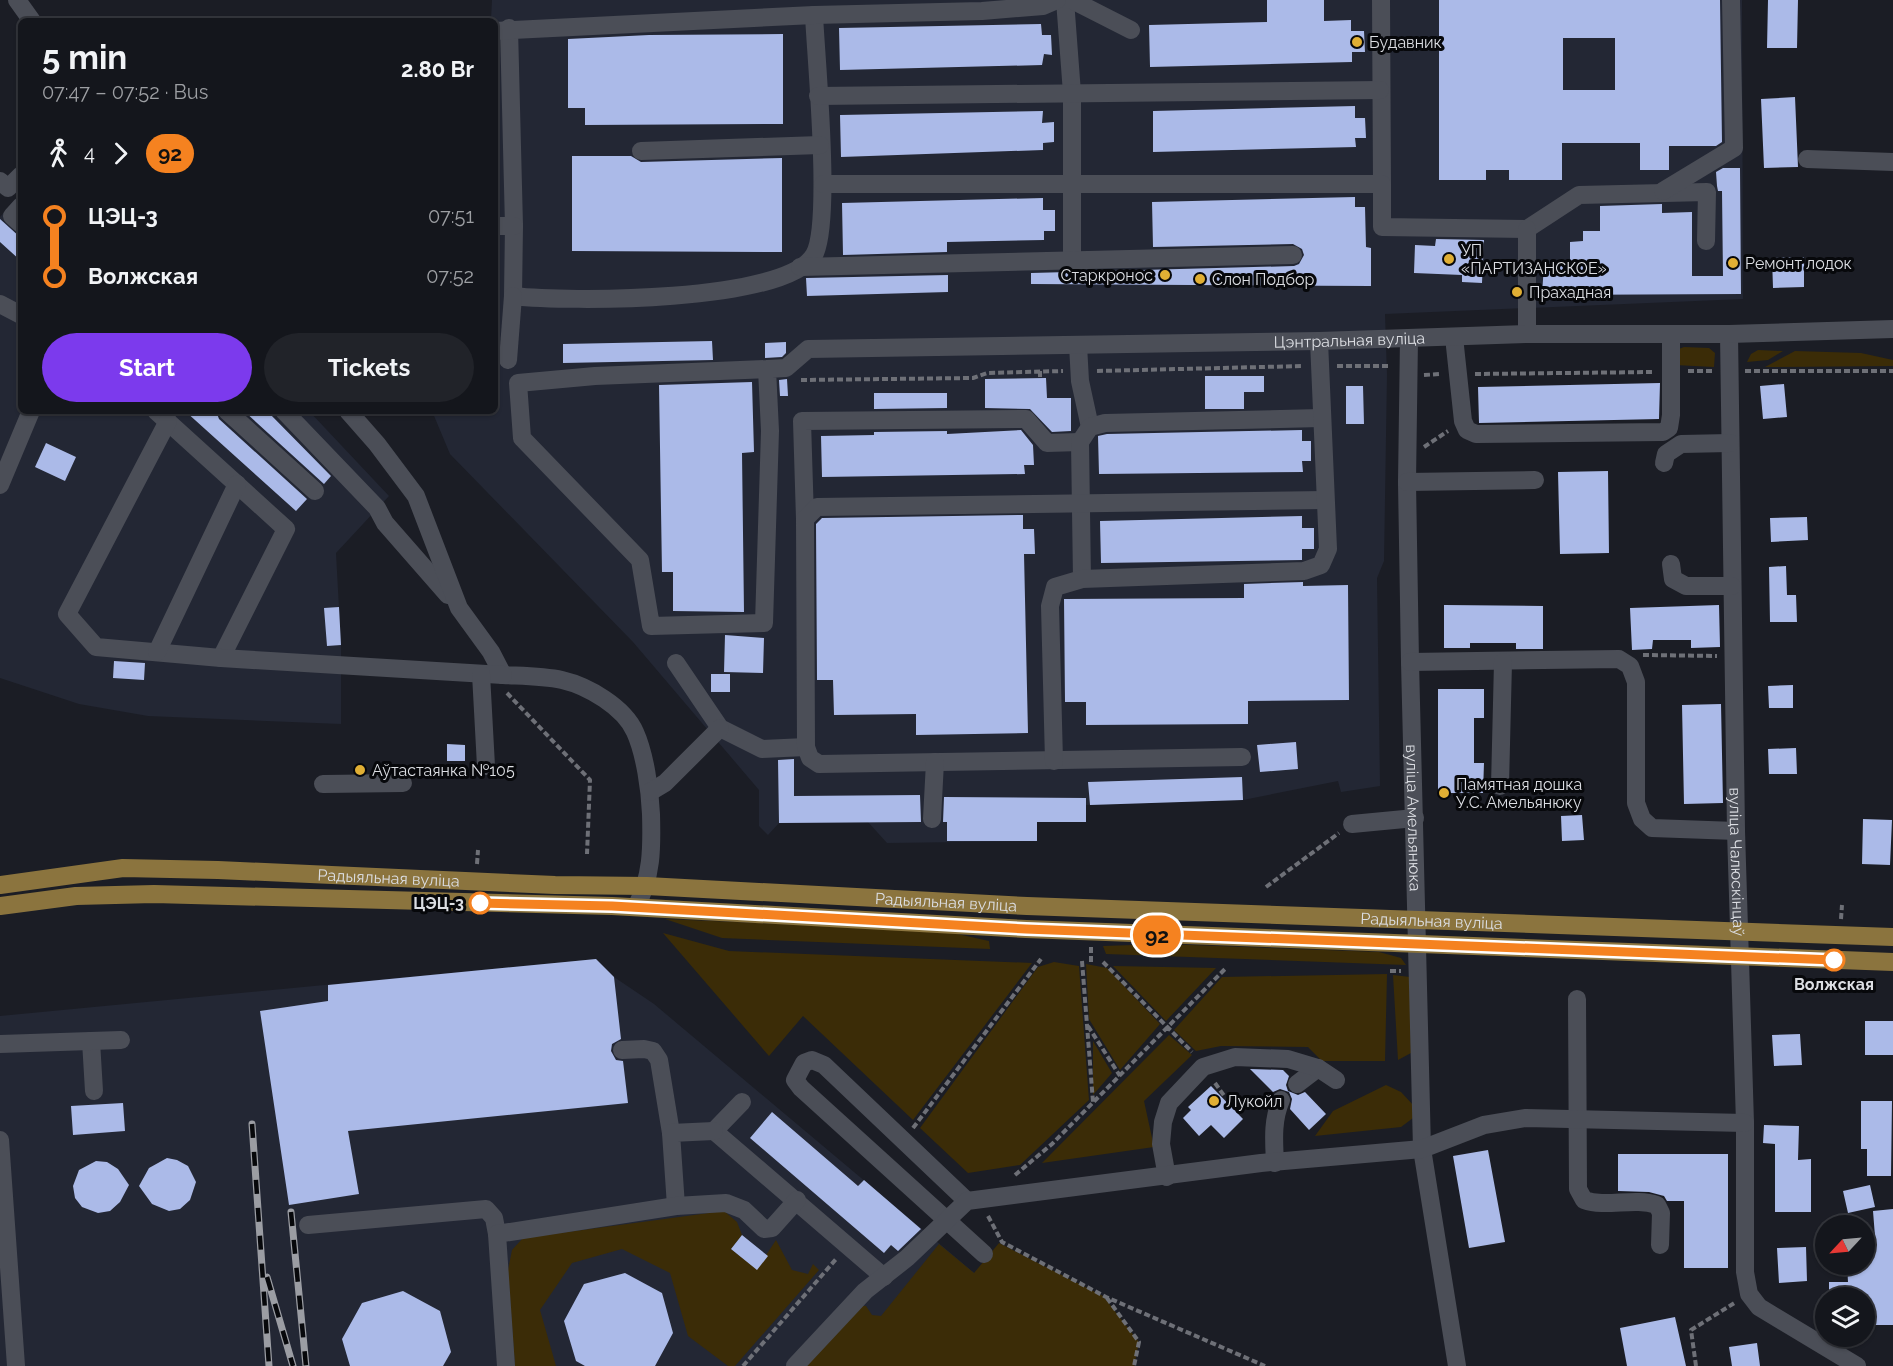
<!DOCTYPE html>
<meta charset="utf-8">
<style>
body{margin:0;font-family:Raleway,sans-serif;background:#212329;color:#f1f3f6;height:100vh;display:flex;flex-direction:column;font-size:22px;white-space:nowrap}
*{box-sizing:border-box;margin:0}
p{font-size:20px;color:#9d9fa3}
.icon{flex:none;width:33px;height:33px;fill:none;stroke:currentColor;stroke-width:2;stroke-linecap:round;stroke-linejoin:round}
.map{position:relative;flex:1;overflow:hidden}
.sheet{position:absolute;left:18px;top:18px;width:480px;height:396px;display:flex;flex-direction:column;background:#14161c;border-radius:9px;box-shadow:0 2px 4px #0004,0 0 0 2px #33353b}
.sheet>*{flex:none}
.badge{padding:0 12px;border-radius:20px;font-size:21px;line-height:39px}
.needle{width:39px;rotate:244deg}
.tools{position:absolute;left:1815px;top:1215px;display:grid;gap:12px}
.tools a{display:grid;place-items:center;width:60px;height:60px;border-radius:50%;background:#14161c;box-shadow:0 2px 4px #0004,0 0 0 2px #33353b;font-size:30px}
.map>.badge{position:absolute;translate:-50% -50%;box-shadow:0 0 0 3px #fff}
.legs{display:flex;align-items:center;gap:9px;height:66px;padding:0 24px;font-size:20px}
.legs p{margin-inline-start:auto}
.summary{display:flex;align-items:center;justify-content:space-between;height:102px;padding:0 24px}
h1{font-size:33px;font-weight:700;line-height:45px}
.button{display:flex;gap:12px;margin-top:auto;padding:12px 24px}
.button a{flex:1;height:69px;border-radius:36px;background:#7c3aed;color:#fff;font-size:24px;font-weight:700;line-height:69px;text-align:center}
.button a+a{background:#212329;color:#f1f3f6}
ul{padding:0 24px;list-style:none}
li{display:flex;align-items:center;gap:21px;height:60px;font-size:22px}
li i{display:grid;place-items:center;width:9px;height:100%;margin:0 8px;background:currentColor}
li i::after{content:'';width:15px;height:15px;margin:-8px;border:4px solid;border-radius:50%;background:#14161c}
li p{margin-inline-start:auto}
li:first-child i{background:linear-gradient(#0000 50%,currentColor 0)}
li:last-child i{background:linear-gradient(currentColor 50%,#0000 0)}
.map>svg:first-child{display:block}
.built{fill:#232734}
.green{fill:#3b2c07}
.building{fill:#abbae8;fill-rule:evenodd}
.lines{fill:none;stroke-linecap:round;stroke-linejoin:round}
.path{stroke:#6e7077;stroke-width:4;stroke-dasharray:6 3;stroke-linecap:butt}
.minor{stroke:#4b4e57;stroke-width:18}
.major{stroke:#8b743e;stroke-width:18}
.rail-casing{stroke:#9b9da3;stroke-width:7}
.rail{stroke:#07080b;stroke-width:4.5;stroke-dasharray:14;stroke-linecap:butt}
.line-1-casing{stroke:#fff;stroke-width:14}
.line-1{stroke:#f58220;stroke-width:9}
.poi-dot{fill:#e1af34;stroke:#07080b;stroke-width:2}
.stop-1-dot{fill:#fff;stroke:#f58220;stroke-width:3}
.labels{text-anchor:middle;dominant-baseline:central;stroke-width:6;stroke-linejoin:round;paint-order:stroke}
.poi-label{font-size:16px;fill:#dcdee3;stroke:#07080b;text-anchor:start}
.street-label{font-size:16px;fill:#dcdee3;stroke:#07080b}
.stop-label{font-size:16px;font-weight:bold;fill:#dcdee3;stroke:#07080b;text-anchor:end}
</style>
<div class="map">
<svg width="1893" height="1366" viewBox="0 0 1893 1366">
<rect width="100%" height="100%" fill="#1b1d25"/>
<!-- built -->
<path class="built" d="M492 0H1742L1743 299 1385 314 1387 375 1384 561 1377 578 1380 786 1341 792 1338 781 1243 800 1086 805V822H1037V841L887 843 868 822 779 823 768 835 759 826V790L633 642 450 454 432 411H495V21H453L491 20Z
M21 194V411H309L389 496 336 553 341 645V724L148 716 79 704 0 678V217Z
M596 959 614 977 654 1004 1023 1314 1090 1366H0V1016Z"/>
<!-- green -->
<path class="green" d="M1684 347 1709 348 1715 353 1714 367 1675 365 1676 350Z
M1758 350 1783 351 1768 360 1747 362 1751 354Z
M1795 351 1861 353 1893 360V366L1765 367Z
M665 919 944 931 989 941 990 949 722 938Z
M663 933 729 951 1032 963 913 1120 803 1016 769 1056Z
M1164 944 1379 952 1401 958 1406 965 1106 954 1103 946Z
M1054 962 1079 966 1089 1100 1020 1165 968 1173 920 1128 1038 967Z
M1086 964 1107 968 1160 1024 1120 1070 1089 1019Z
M1113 966 1216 968 1166 1021Z
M1387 974 1385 1061H1322L1308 1047 1221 1046 1196 1051 1174 1030 1222 977Z
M1393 975 1410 977 1411 1053 1398 1060Z
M1169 1035 1192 1055 1144 1101 1154 1147 1042 1163Z
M1093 1041 1112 1073 1093 1095Z
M1386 1085 1401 1092 1414 1106 1413 1118 1401 1127 1315 1136 1333 1111Z
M724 1211 737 1222 742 1235 731 1249 757 1269 776 1240 792 1270 808 1274 813 1264 819 1270 735 1366H728L688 1336 670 1273 622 1249 572 1263 540 1310 556 1366H515L508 1270 512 1250 523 1238Z
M999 1243 1103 1296 1139 1342 1134 1366H805L858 1306H866L872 1315 881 1316 939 1244 974 1273Z"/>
<!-- building -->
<path class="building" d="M1267 0H1324V21L1351 20V31H1364L1365 52H1352V62L1150 67 1149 25 1267 22Z
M1439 0H1720L1722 142 1716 146H1669V170H1640V143H1562V180H1509V170H1486V180H1439ZM1563 38H1615V90H1563Z
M1768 0H1798L1797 48H1767Z
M1041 24 1042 35H1051L1052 55 1044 54 1042 65 840 70 839 28Z
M783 34V124L585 125V108H568V39L649 35Z
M1795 97 1798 167 1764 168 1761 99Z
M1355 106V118H1365L1366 138H1355L1356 147 1153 152V111Z
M1043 111 1042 123 1054 122V142L1043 143V150L841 157 840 115Z
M572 156H631L641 162 782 158V252L572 251Z
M1723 168H1740L1741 294 1542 295 1544 264 1570 265V242L1583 241V231H1600V206L1662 204V213L1692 212V276H1723L1722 191H1718L1717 186 1716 172Z
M1355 197V207H1365L1366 247 1371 248V286L1031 284V273L1294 266 1299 264 1304 255 1302 249 1293 244 1153 247 1152 202Z
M1043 198V210H1055V231H1044V240L947 242V252L843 255 842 203Z
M0 219 21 238V261L0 242Z
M1436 239 1484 240 1482 283 1462 282V275L1414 273 1415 245 1435 246Z
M1804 257V287L1773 288 1772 258Z
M948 275V292L807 296 806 278Z
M712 341 713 360 563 363V344Z
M786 342V353L782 357 765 358V343Z
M1205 376H1264V392H1244V409H1205Z
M1046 378 1047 398H1071V431L1052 432 1030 409 985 408V379Z
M787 379 788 396H780L779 380Z
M752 382 754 452 742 453 744 612 673 611V572H662L659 385Z
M1660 383 1659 419 1479 423 1478 387Z
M1784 384 1787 417 1763 419 1760 386Z
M1346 386H1363L1364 424H1346Z
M874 393H947V408L874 409Z
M185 411H216L219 419 307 499 296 511Z
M244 411H267L331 476 324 484Z
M1021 430 1033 445 1034 465H1024L1025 474 822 477 821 436 874 435V432L947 431V434Z
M1302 430V441H1311V461H1302L1303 472 1099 474 1098 436 1107 434Z
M46 443 76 457 65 481 35 467Z
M1608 471 1609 553 1560 554 1558 472Z
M1023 515V529H1034L1035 554H1024L1028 733 916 735V714L834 715 833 680H817L816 524 822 518Z
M1302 516V528H1314V549H1302V560L1101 563 1100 521Z
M1807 517 1808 540 1771 542 1770 518Z
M1786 566 1787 595H1796L1797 622H1770L1769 567Z
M1303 582V586L1348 585 1349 700 1248 701V724L1086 725V702H1065L1064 599 1244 598V584Z
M1444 605 1543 606V649H1516V643H1470V648H1444Z
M1719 605 1720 647 1691 648V640H1653L1652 649 1632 650 1630 608Z
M339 607 341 645 327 646 324 608Z
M725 635 764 638 763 673 724 672Z
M114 661 145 663 144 680 113 678Z
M711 674H730V692H711Z
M1793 685V708H1769L1768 686Z
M1438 689H1484V718H1474V763H1484L1483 793H1438Z
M1721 704 1723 803 1684 804 1682 705Z
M1296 742 1298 769 1260 772 1257 745Z
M447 744 465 745V761H447Z
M1796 748 1797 774H1769L1768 749Z
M794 759V796L920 795 921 822 779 823 778 760Z
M1242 777 1243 800 1090 805 1088 782Z
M944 797 1086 798V822H1037V841H947V822H943Z
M1582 815 1584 840 1562 841 1561 816Z
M1863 819 1892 820 1890 865 1862 864Z
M596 959 614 977 621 1039 612 1044 611 1051 616 1060 623 1061 628 1103 348 1131 359 1194 289 1205 260 1011 328 1001V985Z
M1865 1021H1893V1055H1865Z
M1800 1034 1802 1065 1774 1066 1772 1035Z
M1250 1069 1283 1070 1289 1076 1286 1085 1288 1091 1298 1095 1305 1092 1326 1114 1309 1130 1290 1109 1292 1099 1289 1092 1280 1089 1273 1092Z
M1211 1086 1243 1119 1224 1138 1211 1125 1199 1136 1183 1118 1191 1110 1188 1107Z
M1861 1101H1892L1891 1176H1867V1149H1861Z
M123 1103 125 1131 73 1135 71 1106Z
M772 1112 858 1186 864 1180 921 1229 898 1251 891 1245 884 1253 750 1138Z
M1764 1125 1799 1126 1798 1160 1811 1159V1212H1775V1144L1763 1143Z
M1488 1150 1505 1242 1469 1248 1453 1156Z
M1618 1154H1728V1268H1684V1201H1667L1664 1196 1649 1192 1618 1191Z
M167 1158 177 1160 188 1166 196 1182 190 1200 180 1209 169 1211 152 1204 139 1186 149 1168Z
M96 1161 107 1162 118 1169 129 1185 120 1202 110 1211 98 1213 82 1207 75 1198 73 1186 79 1170Z
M1870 1185 1875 1207 1848 1213 1843 1191Z
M1893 1209V1325H1870V1320H1864V1298H1829V1282H1848L1847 1264H1864V1250L1876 1249 1873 1211Z
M742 1235 768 1256 757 1270 731 1249Z
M1806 1247 1807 1281 1779 1283 1777 1248Z
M625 1273 662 1293 673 1333 655 1366H585L576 1361 564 1321 584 1284Z
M403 1291 440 1311 451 1352 443 1366H350L342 1339 362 1303Z
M1675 1317 1686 1366H1627L1620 1328Z
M1757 1343 1760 1366H1732L1729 1347Z"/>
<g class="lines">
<!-- path -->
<path class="path" d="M1337 366H1390
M1040 371V378
M1097 371 1303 366
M1688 371H1713
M1745 371H1893
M1475 374 1653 372
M1424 375 1440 374
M801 380 973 378 987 373 1063 371
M1424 447 1448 431
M1643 655 1717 656
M507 693 590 780 587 854
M477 864 478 850
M1266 887 1339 833
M1841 919 1842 905
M1082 961 1093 1102
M1091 962V947
M1103 962 1192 1052
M1390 971H1401
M1088 1026 1120 1076
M1215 1083 1225 1097
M913 1128 1041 959
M1015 1175 1052 1144 1226 968
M988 1216 1002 1242 1106 1297 1265 1366
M1107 1298 1139 1342 1134 1366
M743 1366 837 1258
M1696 1366 1691 1330 1736 1302"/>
<!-- minor -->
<g class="minor">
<path d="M17 0 32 21"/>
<path d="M1065 0 1072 93V261"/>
<path d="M1072 0 1131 30"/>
<path d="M1381 0 1382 184"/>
<path d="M509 28 514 226 513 296C567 302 785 303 814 255 832 224 816 59 814 15"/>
<path d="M495 31 814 15 982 11 1043 6 1057 0"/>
<path d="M818 96 1380 90"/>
<path d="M641 151 820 145"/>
<path d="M1807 159 1893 162"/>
<path d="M0 181 8 188 21 175"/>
<path d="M823 184H1382V227L1527 229 1579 195 1707 192 1706 241"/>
<path d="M1663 191 1734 148 1731 0"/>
<path d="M21 206 12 216 21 224"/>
<path d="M495 226H514"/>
<path d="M1527 229V334"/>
<path d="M800 267 1293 255"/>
<path d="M0 304 21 315"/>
<path id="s1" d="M1729 334 1736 831 1745 1123V1272L1749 1294 1759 1307 1857 1366"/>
<path d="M1454 337 1463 421 1467 430 1476 434 1663 432 1669 428 1671 415V334"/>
<path id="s2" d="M1409 338 1407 482 1410 662 1422 1149 1457 1366"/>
<path d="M1078 345 1080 381 1090 427"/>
<path d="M508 360 513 296"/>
<path id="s3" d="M767 369 770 431 764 623 651 626 640 560 522 438 518 383 595 376 767 369 786 368 808 349 1319 341 1527 334H1729L1893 329"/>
<path d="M156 411 286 529 221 658"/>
<path d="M227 411 315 491"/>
<path d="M284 411 377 508 385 523 448 595"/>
<path d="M348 411 377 444 416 496 459 608 491 652 503 675C522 676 543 676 562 680 588 686 624 707 635 732 645 754 650 790 651 814 652 848 652 877 636 907"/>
<path d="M168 421 67 614 96 647 221 658 503 675"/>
<path d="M1664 463 1666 454 1681 444 1730 443"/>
<path d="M1407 482 1535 480"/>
<path d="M0 485 31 411"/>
<path d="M805 519 802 421 1026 419 1047 443 1080 442"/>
<path d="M1671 564 1673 579 1686 586H1732"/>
<path d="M1082 579 1080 442 1090 427 1105 423 1321 418"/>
<path d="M157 652 237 484"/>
<path d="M1410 662 1619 659 1630 666 1636 682V803L1642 819 1652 828 1736 831"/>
<path d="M676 663 720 728 762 749 806 747"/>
<path d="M481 674 486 766"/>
<path d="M1242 757 819 764 810 758 806 747 805 519 817 507 1325 500"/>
<path d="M1054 761 1050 606 1055 587 1082 579 1304 571 1321 565 1328 549 1319 341"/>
<path d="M323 784 403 783"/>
<path d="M1500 786 1503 662"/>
<path d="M650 792 665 783 720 728"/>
<path d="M932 819 935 762"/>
<path d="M1352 824 1415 818"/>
<path d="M1577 999 1578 1189 1584 1200C1607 1208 1633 1197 1657 1205L1661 1213 1660 1245"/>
<path d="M91 1041 94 1091"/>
<path d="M0 1044 121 1040"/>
<path d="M622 1050 644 1049 653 1051 659 1060 671 1133"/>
<path d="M1297 1084 1318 1068"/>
<path d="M742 1102 714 1131 884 1277"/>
<path d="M0 1140 16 1366"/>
<path d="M1275 1163C1274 1141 1272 1121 1281 1100"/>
<path d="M1167 1177 1161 1144 1163 1122 1169 1103 1203 1067 1235 1057 1288 1059 1318 1068 1336 1080"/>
<path d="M967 1201 824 1065 812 1060 804 1063 795 1080 801 1088 984 1254"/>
<path d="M676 1206 671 1133 714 1131"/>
<path d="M308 1225 486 1209 494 1218 497 1234"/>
<path d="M506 1366 497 1234 676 1206 726 1203 744 1210 764 1229 772 1228 797 1200"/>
<path d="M795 1366 865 1291 907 1258 967 1201 1261 1163 1422 1149 1484 1125 1526 1118 1745 1123"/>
</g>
<!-- major -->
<g class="major">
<path id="s4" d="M0 885 123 868 218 870 555 885 647 886 1027 906 1893 937"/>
<path d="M0 906 76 896 154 894 612 906 1026 929 1893 962"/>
</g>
<!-- rail casing -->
<g class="rail-casing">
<path id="rail" d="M252 1124 269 1366
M291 1212 306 1366
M267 1277 293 1366"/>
</g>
<!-- rail -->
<use href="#rail" class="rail"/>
</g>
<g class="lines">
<!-- line-1 casing -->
<g class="line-1-casing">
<path id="line-1" d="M480 903 612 906 1026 929 1834 960"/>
</g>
<!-- line-1 -->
<use href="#line-1" class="line-1"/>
</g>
<!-- markers -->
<g class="poi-dot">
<circle cx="1357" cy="42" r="6"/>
<circle cx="1449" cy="259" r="6"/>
<circle cx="1733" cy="263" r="6"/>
<circle cx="1165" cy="275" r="6"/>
<circle cx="1200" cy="279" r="6"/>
<circle cx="1517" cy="292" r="6"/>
<circle cx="360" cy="770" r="6"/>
<circle cx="1444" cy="793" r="6"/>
<circle cx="1214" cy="1101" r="6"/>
</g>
<g class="stop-1-dot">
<circle cx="480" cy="903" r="10"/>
<circle cx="1834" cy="960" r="10"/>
</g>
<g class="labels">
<!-- poi labels -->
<g class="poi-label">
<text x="1369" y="42">Будавник</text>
<text x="1461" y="250">УП<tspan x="1461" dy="18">«ПАРТИЗАНСКОЕ»</tspan></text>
<text x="1745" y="263">Ремонт лодок</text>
<text x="1153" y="275" text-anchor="end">Старкронос</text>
<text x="1212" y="279">Слон Подбор</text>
<text x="1529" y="292">Прахадная</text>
<text x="372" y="770">Аўтастаянка №105</text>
<text x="1456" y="784">Памятная дошка<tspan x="1456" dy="18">У.С. Амельянюку</tspan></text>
<text x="1226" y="1101">Лукойл</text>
</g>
<!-- street labels -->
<g class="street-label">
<text stroke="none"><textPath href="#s3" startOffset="1498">Цэнтральная вуліца</textPath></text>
<text stroke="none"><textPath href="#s2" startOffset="480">вуліца Амельянюка</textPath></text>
<text stroke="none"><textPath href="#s1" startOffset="528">вуліца Чалюскінцаў</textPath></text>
<text stroke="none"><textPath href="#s4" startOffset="390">Радыяльная вуліца</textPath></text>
<text stroke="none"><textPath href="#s4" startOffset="948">Радыяльная вуліца</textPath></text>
<text stroke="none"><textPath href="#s4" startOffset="1434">Радыяльная вуліца</textPath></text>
</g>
<!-- stop labels -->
<g class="stop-label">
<text x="464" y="903">ЦЭЦ-3</text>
<text x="1834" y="984" text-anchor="middle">Волжская</text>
</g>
</g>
</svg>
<div class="tools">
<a><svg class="needle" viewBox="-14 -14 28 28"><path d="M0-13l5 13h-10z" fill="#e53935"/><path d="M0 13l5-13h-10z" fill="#9d9fa3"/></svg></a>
<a><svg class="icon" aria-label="layers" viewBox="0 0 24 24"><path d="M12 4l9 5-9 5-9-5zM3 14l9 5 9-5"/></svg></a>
</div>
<b class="badge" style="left:1157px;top:935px;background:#f58220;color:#111">92</b>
<section class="sheet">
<div class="summary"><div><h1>5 min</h1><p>07:47 – 07:52 · Bus</p></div><b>2.80 Br</b></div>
<div class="legs"><svg class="icon" aria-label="walk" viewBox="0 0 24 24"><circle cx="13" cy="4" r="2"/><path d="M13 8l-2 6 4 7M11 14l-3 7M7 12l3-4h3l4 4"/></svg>4<svg class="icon" aria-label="forward" viewBox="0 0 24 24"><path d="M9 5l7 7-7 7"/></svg><b class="badge" style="background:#f58220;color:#111">92</b></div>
<ul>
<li><i style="color:#f58220"></i><b>ЦЭЦ-3</b><p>07:51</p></li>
<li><i style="color:#f58220"></i><b>Волжская</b><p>07:52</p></li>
</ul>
<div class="button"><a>Start</a><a>Tickets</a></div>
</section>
</div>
